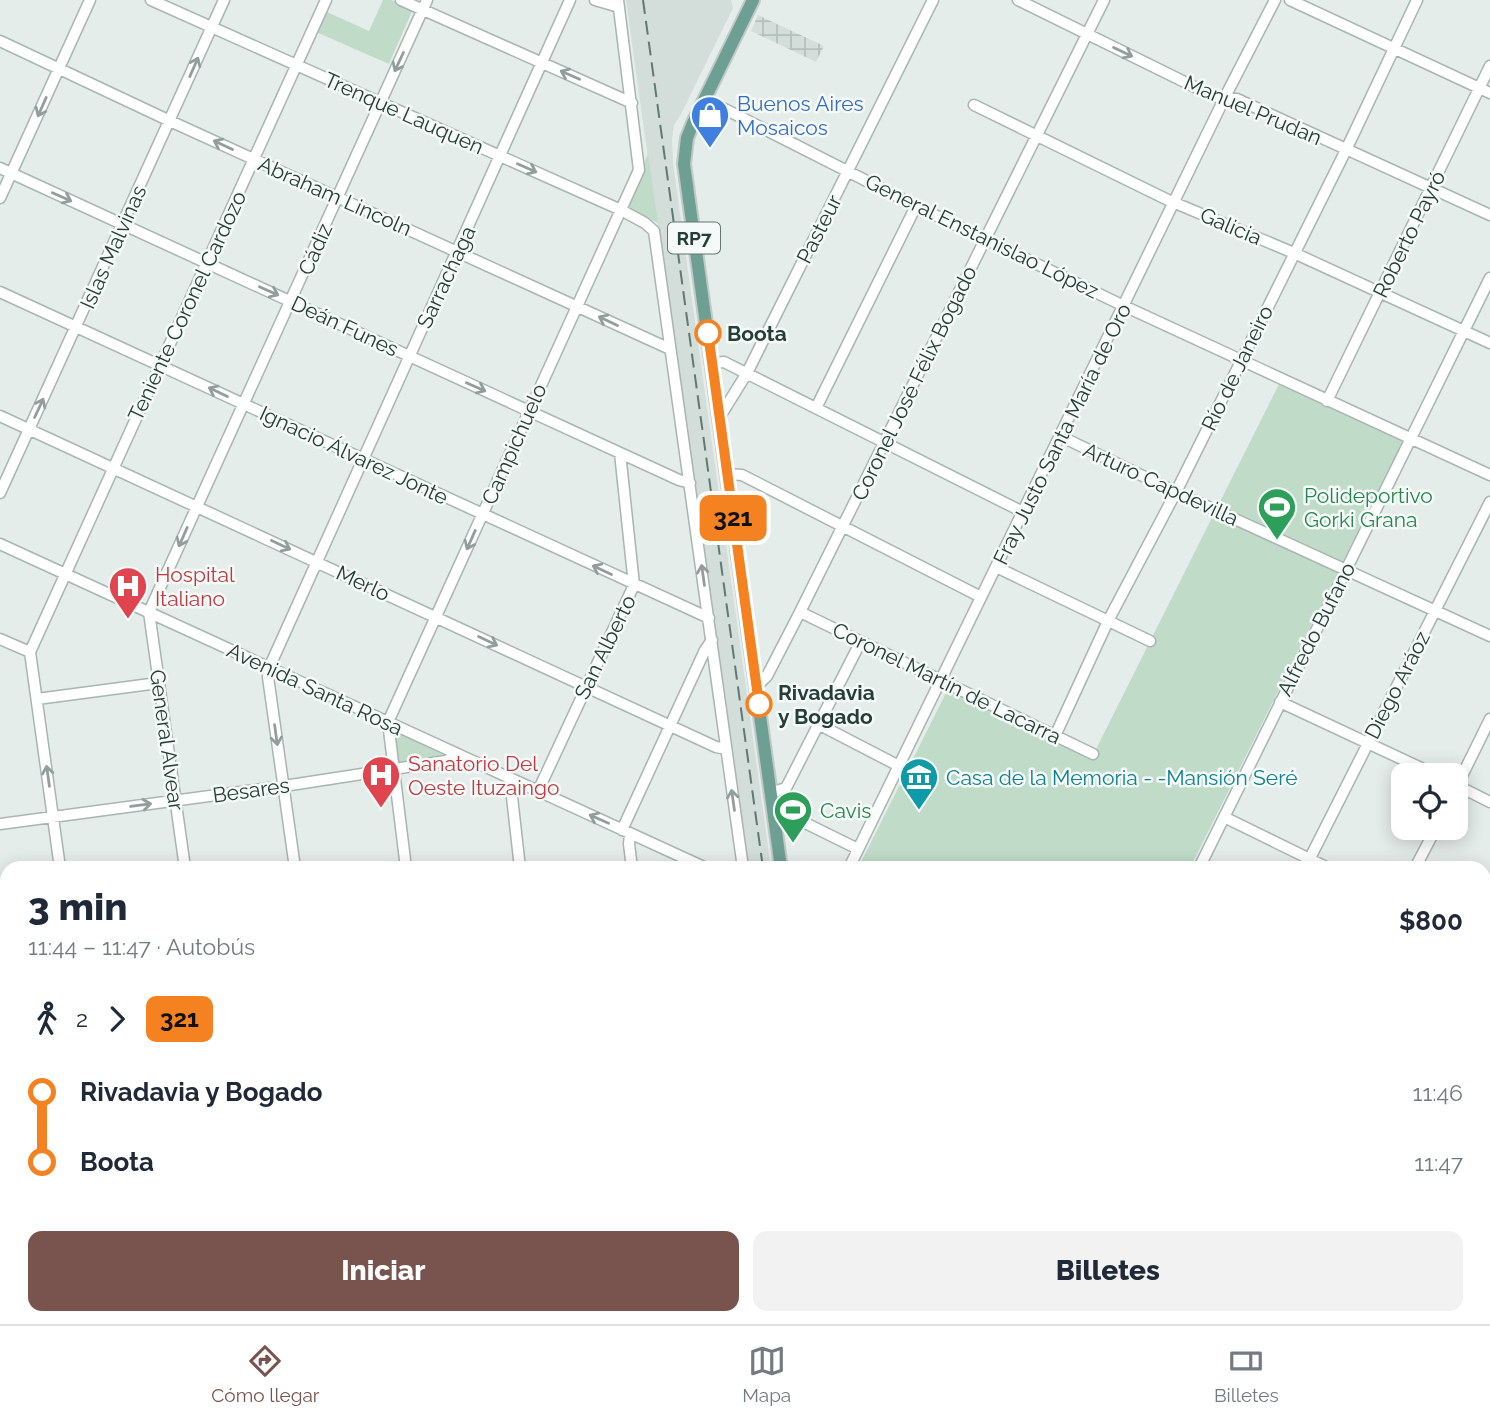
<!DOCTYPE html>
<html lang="es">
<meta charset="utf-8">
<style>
body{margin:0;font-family:Raleway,sans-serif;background:#f2f2f3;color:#1f2937;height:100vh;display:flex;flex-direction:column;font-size:26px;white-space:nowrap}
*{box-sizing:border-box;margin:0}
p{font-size:23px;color:#747a83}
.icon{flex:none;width:38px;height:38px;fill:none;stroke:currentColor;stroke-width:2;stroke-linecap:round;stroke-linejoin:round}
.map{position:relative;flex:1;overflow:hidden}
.drawer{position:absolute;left:0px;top:861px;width:1491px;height:464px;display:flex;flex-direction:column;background:#fff;border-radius:21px 21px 0 0;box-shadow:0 4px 18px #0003}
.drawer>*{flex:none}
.badge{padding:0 14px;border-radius:10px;font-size:24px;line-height:46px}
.tools{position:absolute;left:1391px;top:763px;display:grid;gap:14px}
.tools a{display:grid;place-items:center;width:77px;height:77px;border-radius:14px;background:#fff;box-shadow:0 4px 18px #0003;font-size:35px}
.map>.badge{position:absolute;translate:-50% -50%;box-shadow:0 0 0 4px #fff}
.legs{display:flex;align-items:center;gap:10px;height:77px;padding:0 28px;font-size:23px}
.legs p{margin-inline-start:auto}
.headline{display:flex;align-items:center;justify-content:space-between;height:119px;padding:0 28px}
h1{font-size:38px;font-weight:800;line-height:52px}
.cta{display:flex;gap:14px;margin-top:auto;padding:14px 28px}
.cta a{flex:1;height:80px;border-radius:14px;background:#79544e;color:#fff;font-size:28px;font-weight:800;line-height:80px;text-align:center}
.cta a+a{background:#f2f2f3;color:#1f2937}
ul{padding:0 28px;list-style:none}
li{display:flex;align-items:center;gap:24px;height:70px;font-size:26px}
li i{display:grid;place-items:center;width:10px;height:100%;margin:0 9px;background:currentColor}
li i::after{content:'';width:18px;height:18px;margin:-9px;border:5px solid;border-radius:50%;background:#fff}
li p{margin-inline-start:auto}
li:first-child i{background:linear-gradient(#0000 50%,currentColor 0)}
li:last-child i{background:linear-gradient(currentColor 50%,#0000 0)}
.tabs{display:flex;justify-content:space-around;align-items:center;height:98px;border-top:2px solid #e0e1e3;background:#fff;font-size:19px;color:#747a83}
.tabs a{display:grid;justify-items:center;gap:4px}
.tabs .active{color:#79544e}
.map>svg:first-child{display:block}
.built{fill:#d3ddd9}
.industrial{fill:url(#industrial-grid)}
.green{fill:#c0dcc8}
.water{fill:#92c3cd}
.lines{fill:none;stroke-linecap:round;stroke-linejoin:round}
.minor-casing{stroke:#a8b5b1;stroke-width:13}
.major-casing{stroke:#c2c9c7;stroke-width:16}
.minor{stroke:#fff;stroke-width:10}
.major{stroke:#6d9f93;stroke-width:12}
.rail{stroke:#607972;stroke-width:2;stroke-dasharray:14 7;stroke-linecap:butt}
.oneway{stroke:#929e9b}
.line-1-casing{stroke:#fff;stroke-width:16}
.line-1{stroke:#f58220;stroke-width:10}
.stop-1-dot{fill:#fff;stroke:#f58220;stroke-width:3.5}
.labels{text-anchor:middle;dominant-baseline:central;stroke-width:5;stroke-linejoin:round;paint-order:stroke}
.shield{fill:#f5faf8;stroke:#637671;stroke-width:2}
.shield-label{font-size:19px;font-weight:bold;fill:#253e37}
.shop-label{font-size:21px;fill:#366cbe;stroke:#f5faf8;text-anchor:start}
.street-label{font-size:21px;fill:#253e37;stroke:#f5faf8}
.stop-label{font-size:21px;font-weight:bold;fill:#253e37;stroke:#f5faf8;text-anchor:start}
.leisure-label{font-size:21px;fill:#27864d;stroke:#f5faf8;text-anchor:start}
.health-label{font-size:21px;fill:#be3a42;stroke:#f5faf8;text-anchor:start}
.culture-label{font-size:21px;fill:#0d838f;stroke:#f5faf8;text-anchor:start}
</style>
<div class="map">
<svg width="1490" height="1324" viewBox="0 0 1490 1324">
<defs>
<pattern id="industrial-grid" width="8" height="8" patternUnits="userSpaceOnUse" patternTransform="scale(1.75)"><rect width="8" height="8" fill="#d3ddd9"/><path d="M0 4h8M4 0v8" fill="none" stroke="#b5bfbb"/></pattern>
</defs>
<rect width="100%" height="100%" fill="#e5edea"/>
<!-- built -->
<path class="built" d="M626 0H731L733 8 680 116 674 125 672 140 673 163 771 868H747Z"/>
<!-- industrial -->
<path class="industrial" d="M758 15 824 46 816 62 751 31Z"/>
<!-- green -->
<path class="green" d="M383 0H391L413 9 389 64 316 32 325 11 369 31Z
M648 154 658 223 625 207Z
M1279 384 1403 441 1190 868H858L949 687 1094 753Z
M396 732 444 755 445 757 400 764 397 761 394 733Z"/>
<!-- water -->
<path class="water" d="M1009 770 1021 772 1026 778V781L1021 785 1009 781 1006 776Z"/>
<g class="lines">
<!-- minor casing -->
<g class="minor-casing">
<path id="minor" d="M151 0 621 210 645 223 654 231 743 868
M401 0 632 103
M595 0 619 7
M1018 0 1205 92 1217 97 1237 99 1490 215
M1290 0 1490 93
M0 41 170 121 670 349
M705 99 916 206 1124 306 1490 475
M974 105 1168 200 1294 253 1490 343
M0 168 679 480 690 483
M0 198 90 0
M0 292 709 618
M712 363 724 362 1023 512
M1327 401 1490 66
M816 408 916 206
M0 416 716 747 726 749
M719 418 747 373 933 0
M1060 436 1176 492 1490 636
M727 474 742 475 981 597
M0 493 224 0
M0 544 706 868
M996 567 1150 641
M800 612 1093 754
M0 639 30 652
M756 687 767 676 800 612 1104 0
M37 699 158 683
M1280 702 1436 775
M818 724 899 766
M1055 736 1108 621 1176 492 1346 150 1417 0
M510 779 520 868
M1456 785 1490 802
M1456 788 1490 719
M538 791 634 585 620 453
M770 793 786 788 860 643
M773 813 789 815 858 849
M1224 817 1328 868
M0 824 284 786 446 761 458 755
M622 830 705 650 712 640
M630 833 629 844 632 868
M60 868 30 652 326 0
M185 868 149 612 427 0
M295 868 268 677 269 668 570 0
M406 868 388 722 639 170 618 0
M849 868 1225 97 1275 0
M1199 868 1490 278
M1305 868 1490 502
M1415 868 1436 828
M1484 947 1490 935
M0 973H7
M1484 1088 1490 1090
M0 1123 7 1122
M0 1273 7 1272
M88 1318 89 1324
M167 1318 168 1324
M246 1318 247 1324
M357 1318 358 1324
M469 1318 470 1324
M581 1318 582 1324
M694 1318 695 1324
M957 1318 958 1324
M1070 1318 1071 1324
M1183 1318 1184 1324
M1294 1318 1295 1324
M1408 1318 1409 1324
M25 1324 71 1318
M712 1324 761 1318
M805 1324V1318"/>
</g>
<!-- major casing -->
<g class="major-casing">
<path id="major" d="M753 0 693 123 687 138 684 164 781 868
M1484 1225 1490 1228
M842 1318 843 1324"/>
</g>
<!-- minor -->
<use href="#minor" class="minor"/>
<!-- major -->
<use href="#major" class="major"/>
<!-- rail -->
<path class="rail" d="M643 0 763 868
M826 1318 827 1324"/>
</g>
<!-- one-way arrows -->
<defs><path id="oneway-shaft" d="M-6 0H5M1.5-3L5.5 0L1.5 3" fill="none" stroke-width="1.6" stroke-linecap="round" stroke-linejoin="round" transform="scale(1.75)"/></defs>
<g class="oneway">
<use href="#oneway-shaft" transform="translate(1123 52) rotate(26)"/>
<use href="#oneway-shaft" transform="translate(399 62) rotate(115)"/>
<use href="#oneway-shaft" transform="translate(194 67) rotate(-66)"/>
<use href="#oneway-shaft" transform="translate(570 75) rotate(-156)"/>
<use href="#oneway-shaft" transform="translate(42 107) rotate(114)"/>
<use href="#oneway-shaft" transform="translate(223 145) rotate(-155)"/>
<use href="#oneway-shaft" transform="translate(527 168) rotate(24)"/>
<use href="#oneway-shaft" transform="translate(62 197) rotate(24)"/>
<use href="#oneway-shaft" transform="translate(269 291) rotate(24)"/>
<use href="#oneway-shaft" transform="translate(608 321) rotate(-155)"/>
<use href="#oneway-shaft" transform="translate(476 387) rotate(24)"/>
<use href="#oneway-shaft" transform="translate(218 392) rotate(-154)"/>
<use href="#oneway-shaft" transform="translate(39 408) rotate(-65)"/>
<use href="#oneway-shaft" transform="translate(183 537) rotate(114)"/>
<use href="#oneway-shaft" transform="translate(471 540) rotate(114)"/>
<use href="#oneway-shaft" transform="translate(281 545) rotate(25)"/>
<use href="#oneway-shaft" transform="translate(602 570) rotate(-155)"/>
<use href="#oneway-shaft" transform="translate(703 575) rotate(-98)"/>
<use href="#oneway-shaft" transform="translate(488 641) rotate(25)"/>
<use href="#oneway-shaft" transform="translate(276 735) rotate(82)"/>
<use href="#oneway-shaft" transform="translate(48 776) rotate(-98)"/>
<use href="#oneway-shaft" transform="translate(733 800) rotate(-98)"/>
<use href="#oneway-shaft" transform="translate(141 805) rotate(-7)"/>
<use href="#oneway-shaft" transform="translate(599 819) rotate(-156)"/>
</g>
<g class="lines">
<!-- line-1 casing -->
<g class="line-1-casing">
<path id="line-1" d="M708 333 759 704"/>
</g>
<!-- line-1 -->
<use href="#line-1" class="line-1"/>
</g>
<!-- icons -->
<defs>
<g id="shop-pin" transform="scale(2.0125)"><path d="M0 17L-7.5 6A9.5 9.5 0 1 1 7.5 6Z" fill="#3f7fe0" stroke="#f5faf8"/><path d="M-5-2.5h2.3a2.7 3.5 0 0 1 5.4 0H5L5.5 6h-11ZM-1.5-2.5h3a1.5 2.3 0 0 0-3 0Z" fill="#fff"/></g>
<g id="stadium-pin" transform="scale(2.0125)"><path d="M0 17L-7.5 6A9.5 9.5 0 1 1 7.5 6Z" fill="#2e9e5b" stroke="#f5faf8"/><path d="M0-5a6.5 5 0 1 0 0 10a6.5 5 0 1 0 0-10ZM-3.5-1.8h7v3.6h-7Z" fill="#fff"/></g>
<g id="hospital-pin" transform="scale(2.0125)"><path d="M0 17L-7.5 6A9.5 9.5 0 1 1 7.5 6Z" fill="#e0444e" stroke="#f5faf8"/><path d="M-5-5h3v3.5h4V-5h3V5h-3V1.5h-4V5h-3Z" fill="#fff"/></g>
<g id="museum-pin" transform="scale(2.0125)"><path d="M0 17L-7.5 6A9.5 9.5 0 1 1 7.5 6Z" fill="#0f9aa8" stroke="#f5faf8"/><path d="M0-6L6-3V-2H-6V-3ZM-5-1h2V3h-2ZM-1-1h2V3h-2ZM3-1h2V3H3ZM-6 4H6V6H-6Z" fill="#fff"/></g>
</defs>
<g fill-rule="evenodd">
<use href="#shop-pin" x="710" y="115"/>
<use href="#stadium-pin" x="1277" y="507"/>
<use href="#hospital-pin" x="128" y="586"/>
<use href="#hospital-pin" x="381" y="775"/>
<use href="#museum-pin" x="919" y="777"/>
<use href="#stadium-pin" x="793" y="810"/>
</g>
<!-- markers -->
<g class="stop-1-dot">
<circle cx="708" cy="333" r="12"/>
<circle cx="759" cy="704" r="12"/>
</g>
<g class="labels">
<!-- shield labels -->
<rect class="shield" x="668" y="222.5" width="52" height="31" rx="5"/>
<g class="shield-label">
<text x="694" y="238">RP7</text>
</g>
<!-- shop labels -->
<g class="shop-label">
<text x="737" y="103">Buenos Aires<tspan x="737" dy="24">Mosaicos</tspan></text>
</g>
<!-- street labels -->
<g class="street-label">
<text transform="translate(1253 110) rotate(23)">Manuel Prudan</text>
<text transform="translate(404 113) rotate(24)">Trenque Lauquen</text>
<text transform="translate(335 196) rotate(24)">Abraham Lincoln</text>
<text transform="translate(1231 226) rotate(23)">Galicia</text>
<text transform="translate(819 229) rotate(-63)">Pasteur</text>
<text transform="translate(1409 234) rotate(-64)">Roberto Payró</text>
<text transform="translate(982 236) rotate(26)">General Enstanislao López</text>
<text transform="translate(113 247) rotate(-66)">Islas Malvinas</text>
<text transform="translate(315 249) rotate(-66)">Cádiz</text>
<text transform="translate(446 277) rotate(-65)">Sarrachaga</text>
<text transform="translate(187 306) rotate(-65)">Teniente Coronel Cardozo</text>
<text transform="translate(345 326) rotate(25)">Deán Funes</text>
<text transform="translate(1237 368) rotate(-64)">Río de Janeiro</text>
<text transform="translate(914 383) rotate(-64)">Coronel José Félix Bogado</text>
<text transform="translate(1062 434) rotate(-64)">Fray Justo Santa María de Oro</text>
<text transform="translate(514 444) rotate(-66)">Campichuelo</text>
<text transform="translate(354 455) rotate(25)">Ignacio Álvarez Jonte</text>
<text transform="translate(1161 484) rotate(25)">Arturo Capdevilla</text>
<text transform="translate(363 583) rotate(25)">Merlo</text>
<text transform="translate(1316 629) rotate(-63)">Alfredo Bufano</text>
<text transform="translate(605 647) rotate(-64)">San Alberto</text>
<text transform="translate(947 683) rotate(26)">Coronel Martín de Lacarra</text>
<text transform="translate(1397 685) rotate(-63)">Diego Aráoz</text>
<text transform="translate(315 689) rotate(25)">Avenida Santa Rosa</text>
<text transform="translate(167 740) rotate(82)">General Alvear</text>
<text transform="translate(251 790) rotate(-8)">Besares</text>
</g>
<!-- stop labels -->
<g class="stop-label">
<text x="727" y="333">Boota</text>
<text x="778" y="692">Rivadavia<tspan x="778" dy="24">y Bogado</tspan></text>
</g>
<!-- leisure labels -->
<g class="leisure-label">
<text x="1304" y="495">Polideportivo<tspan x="1304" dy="24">Gorki Grana</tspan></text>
<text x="820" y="810">Cavis</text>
</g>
<!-- health labels -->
<g class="health-label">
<text x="155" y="574">Hospital<tspan x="155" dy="24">Italiano</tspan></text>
<text x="408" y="763">Sanatorio Del<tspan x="408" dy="24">Oeste Ituzaingo</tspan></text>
</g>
<!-- culture labels -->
<g class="culture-label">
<text x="946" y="777">Casa de la Memoria - -Mansión Seré</text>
</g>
</g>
</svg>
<div class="tools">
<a><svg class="icon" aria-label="locate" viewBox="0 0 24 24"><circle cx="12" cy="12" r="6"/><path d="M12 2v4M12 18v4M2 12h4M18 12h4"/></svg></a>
</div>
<b class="badge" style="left:733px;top:518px;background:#f58220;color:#111">321</b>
<section class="drawer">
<div class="headline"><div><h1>3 min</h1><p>11:44 – 11:47 · Autobús</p></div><b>$800</b></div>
<div class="legs"><svg class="icon" aria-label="walk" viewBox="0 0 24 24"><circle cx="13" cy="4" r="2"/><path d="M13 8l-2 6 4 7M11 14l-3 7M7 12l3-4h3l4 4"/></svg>2<svg class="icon" aria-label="forward" viewBox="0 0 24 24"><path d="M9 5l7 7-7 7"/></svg><b class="badge" style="background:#f58220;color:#111">321</b></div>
<ul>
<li><i style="color:#f58220"></i><b>Rivadavia y Bogado</b><p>11:46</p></li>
<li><i style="color:#f58220"></i><b>Boota</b><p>11:47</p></li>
</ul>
<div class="cta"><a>Iniciar</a><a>Billetes</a></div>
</section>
</div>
<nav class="tabs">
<a class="active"><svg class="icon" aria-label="directions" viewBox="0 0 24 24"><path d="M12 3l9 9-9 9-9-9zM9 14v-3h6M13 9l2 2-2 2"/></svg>Cómo llegar</a>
<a><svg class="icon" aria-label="map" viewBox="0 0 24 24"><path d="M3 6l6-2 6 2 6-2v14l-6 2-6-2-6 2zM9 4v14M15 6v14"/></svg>Mapa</a>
<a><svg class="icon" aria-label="tickets" viewBox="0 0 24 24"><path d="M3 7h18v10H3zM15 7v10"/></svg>Billetes</a>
</nav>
